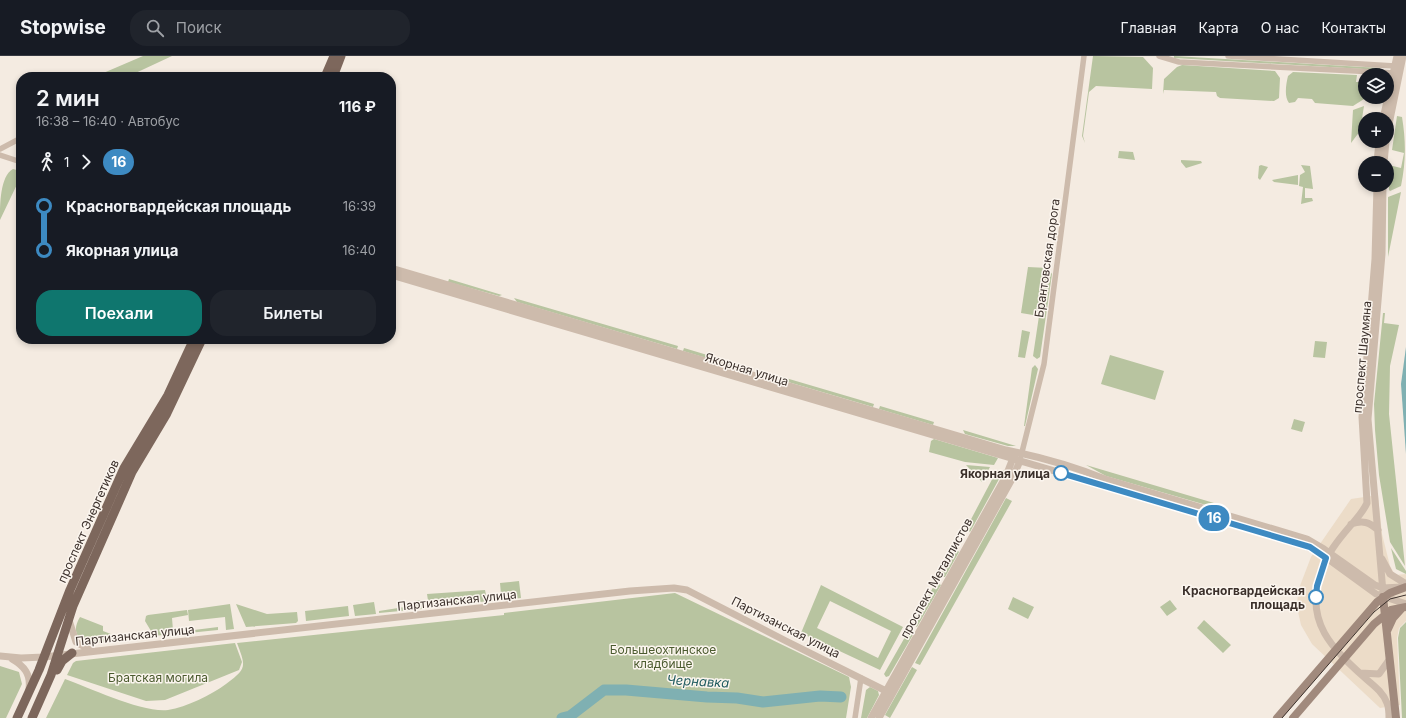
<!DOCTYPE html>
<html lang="ru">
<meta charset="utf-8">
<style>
body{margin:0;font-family:Inter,sans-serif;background:#20242c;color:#f1f3f6;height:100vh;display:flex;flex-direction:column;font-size:15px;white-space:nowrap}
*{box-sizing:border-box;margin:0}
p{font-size:13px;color:#9ea1a6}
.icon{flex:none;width:22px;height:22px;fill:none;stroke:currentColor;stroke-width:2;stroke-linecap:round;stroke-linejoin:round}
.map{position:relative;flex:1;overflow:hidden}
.details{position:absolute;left:16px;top:16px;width:380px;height:272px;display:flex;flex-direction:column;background:#171b24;border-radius:16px;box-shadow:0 2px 6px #0003}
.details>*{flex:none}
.badge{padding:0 8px;border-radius:13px;font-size:14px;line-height:26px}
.buttons{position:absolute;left:1358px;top:12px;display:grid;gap:8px}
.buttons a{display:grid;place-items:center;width:36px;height:36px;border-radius:50%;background:#171b24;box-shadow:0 2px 6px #0003;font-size:20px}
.map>.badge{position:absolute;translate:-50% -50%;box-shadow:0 0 0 2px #fff}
.legs{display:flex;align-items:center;gap:6px;height:44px;padding:0 20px;font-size:13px}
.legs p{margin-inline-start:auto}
.head{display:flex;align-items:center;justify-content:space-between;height:68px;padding:0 20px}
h1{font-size:22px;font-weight:600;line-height:30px}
.button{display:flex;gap:8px;margin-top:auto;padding:8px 20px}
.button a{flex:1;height:46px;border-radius:16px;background:#0f766e;color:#fff;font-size:16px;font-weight:600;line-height:46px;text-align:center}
.button a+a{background:#20242c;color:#f1f3f6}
ul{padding:0 20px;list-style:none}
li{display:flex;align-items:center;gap:14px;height:44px;font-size:15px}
li i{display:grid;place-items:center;width:6px;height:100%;margin:0 5px;background:currentColor}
li i::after{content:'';width:10px;height:10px;margin:-5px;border:3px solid;border-radius:50%;background:#171b24}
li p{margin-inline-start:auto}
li:first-child i{background:linear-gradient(#0000 50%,currentColor 0)}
li:last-child i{background:linear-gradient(currentColor 50%,#0000 0)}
header{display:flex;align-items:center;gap:24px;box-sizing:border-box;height:56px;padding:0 20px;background:#171b24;border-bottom:1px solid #363941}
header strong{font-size:19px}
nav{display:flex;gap:22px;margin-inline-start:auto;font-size:14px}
.search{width:280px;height:36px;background:#20242c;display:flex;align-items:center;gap:10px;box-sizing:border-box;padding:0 14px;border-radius:16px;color:#9ea1a6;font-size:15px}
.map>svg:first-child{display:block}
.green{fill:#b8c4a0;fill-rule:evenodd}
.plaza{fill:#ecdcc8}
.water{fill:#7fb0b2}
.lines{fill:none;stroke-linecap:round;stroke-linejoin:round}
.river{stroke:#7fb0b2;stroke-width:11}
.minor{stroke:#cdbbac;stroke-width:5.5}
.tertiary{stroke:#cdbbac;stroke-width:7}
.secondary{stroke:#a18a7d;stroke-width:8}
.primary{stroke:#7d675c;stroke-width:9}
.tram{stroke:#3b302b;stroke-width:1}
.line-1-casing{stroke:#fff;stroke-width:9}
.line-1{stroke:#3d8ac2;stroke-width:6}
.stop-1-dot{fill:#fff;stroke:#3d8ac2;stroke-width:2}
.labels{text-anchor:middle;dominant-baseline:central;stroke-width:3;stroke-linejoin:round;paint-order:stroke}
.street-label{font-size:12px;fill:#3b302b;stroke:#fbf5ee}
.stop-label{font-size:12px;font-weight:bold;fill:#3b302b;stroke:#fbf5ee;text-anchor:end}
.park-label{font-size:12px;fill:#4a5a2e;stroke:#fbf5ee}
.water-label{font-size:13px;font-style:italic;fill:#1f5a5e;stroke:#fbf5ee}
</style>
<header>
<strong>Stopwise</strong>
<div class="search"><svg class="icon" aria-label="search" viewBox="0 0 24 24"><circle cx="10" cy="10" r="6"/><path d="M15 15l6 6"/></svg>Поиск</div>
<nav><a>Главная</a><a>Карта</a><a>О нас</a><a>Контакты</a></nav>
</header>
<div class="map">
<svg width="1406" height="662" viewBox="0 0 1406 662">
<rect width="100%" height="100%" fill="#f4ebe1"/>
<!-- green -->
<path class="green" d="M143 0H172L127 21H94Z
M1093 0 1143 1 1153 12 1152 33 1096 30 1089 36 1083 80 1085 87 1082 80Z
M1174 0 1380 12V14L1174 2Z
M1182 9 1275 15 1280 22 1279 42 1274 45 1220 42 1217 40 1216 36 1164 34 1163 38 1164 23 1177 11Z
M1293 16 1357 19 1356 26H1361L1365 29 1364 43 1353 50 1315 47 1312 43 1298 42 1295 46 1289 47C1284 41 1286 28 1288 20Z
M1364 50 1360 75 1351 87 1353 54Z
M1397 60 1402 61C1406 85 1406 106 1401 130L1390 135 1389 134V109L1401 112 1404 97 1392 94Z
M1119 95 1133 96 1135 104 1118 102Z
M1181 104 1201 105 1202 107 1186 112 1181 106Z
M1261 109 1268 111 1260 124 1258 122 1259 110Z
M1301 109 1310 110 1313 133 1305 132V142H1312L1313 145 1301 148 1303 131 1299 130 1300 119 1305 116Z
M13 113 20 115 21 120 0 164C0 149 0 120 13 113Z
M1298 119V129L1274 126 1272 124Z
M1401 136 1388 201V141Z
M1028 211 1048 212 1052 218 1040 301 1037 303 1033 300 1039 260 1021 257Z
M449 223 502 239 499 240 448 226Z
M514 242 678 290 677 293 517 246Z
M1383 257H1385L1384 267 1399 269 1390 310 1389 358 1405 510 1390 486 1379 419 1375 374 1374 348Z
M1022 274 1030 276 1025 302 1018 301Z
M1315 285 1327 286 1325 302 1313 301Z
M684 292 744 310 743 313 683 295Z
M1110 299 1164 315 1155 344 1101 328Z
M1035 309 1038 313 1025 370H1024L1032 312Z
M779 320 874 348 873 351 778 323Z
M880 350 934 366 933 369 879 353Z
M1294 363 1305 366 1302 376 1291 373Z
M963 374 1016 390H1008L965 378Z
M934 383 998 402 994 409 965 406 929 396 931 385Z
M966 409 990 411 982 426Z
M1086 409 1214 447 1213 451 1106 420Z
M997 414H1004L970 476 968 474V469Z
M1006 442 1012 445 920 609 915 607Z
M960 485 961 486 957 494 959 496 945 521H942L940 518Z
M1391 492 1406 515V518L1396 513Z
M519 525 521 542 429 551 427 538 485 534 486 539 501 538 500 527Z
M936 526 941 529 917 571 913 568Z
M821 529 903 571 880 614 801 577ZM830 545 891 575 878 602 817 572Z
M675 537 849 621 851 631 846 662H46L65 623C90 632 142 657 168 654 187 651 211 639 226 628 247 612 246 611 237 587L504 559V557Z
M1013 541 1034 551 1028 563 1008 553Z
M420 544 423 546 422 553 379 557V555L411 550 415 545Z
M1170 544 1177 553 1167 560 1160 551Z
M374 546 376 558 355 560 353 549Z
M230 548 234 573 226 574 225 561 189 565 188 554Z
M236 548 267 558 297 556 298 565 296 567 246 571Z
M348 550 349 560 306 565 305 555Z
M187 554 188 559 172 562 173 574 171 578 154 580 145 565 146 560 148 559Z
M80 561 103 570V575L116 580 117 579 127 583 91 588 90 586C76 584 72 574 80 561Z
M1204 564 1231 589 1223 597 1197 572Z
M1406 566V662H1402L1398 582 1400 572Z
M218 571V574L178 578V576Z
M909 574 914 577 889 620 886 621 884 618Z
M235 587 242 606 239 614 165 644 146 645 67 619 73 607 76 605Z
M0 610 19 616 22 628 6 662H0Z
M912 611 917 614 890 662 885 659Z
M870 631 878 635 879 639 867 662H861L866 634Z"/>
<!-- plaza -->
<path class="plaza" d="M1378 439 1382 478 1390 510 1395 519 1406 518V565L1399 572 1397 582 1400 649 1380 652 1312 588 1301 569 1297 551 1298 535 1311 501 1351 443Z"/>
<!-- water -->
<path class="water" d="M1406 291V398L1401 328Z"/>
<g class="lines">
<!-- river -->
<path class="river" d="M562 662 570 660 604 634H626L707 641 737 642 763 646 820 640 841 641"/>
<!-- minor -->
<path class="minor" d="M1159 0 1179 6 1395 17
M1228 0 1395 10 1398 13
M0 93 21 82
M0 99 21 106
M1021 400 1044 308 1084 0
M855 662 861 622"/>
<!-- tertiary -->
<path class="tertiary" d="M1383 63 1397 0
M1387 78 1403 0
M1377 107 1379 85
M1384 107 1386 85
M1377 129 1375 203 1362 361 1367 447C1363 456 1357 462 1351 469 1338 484 1326 499 1320 518 1305 567 1332 592 1365 622 1373 629 1383 636 1387 647 1389 652 1389 657 1389 662
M1383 129 1382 198 1368 363 1383 536
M391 212 1006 394C1041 401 1073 410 1105 423L1307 483 1324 493 1375 529 1383 532 1402 531
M391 219 1302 488 1321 498 1376 538 1406 548
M1351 468C1363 464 1369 466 1378 474
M1382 503 1390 518 1406 528
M69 564 76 586 90 594
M0 600 21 602 44 601 630 535 674 532 687 534 786 585 892 638
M12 603C24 610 31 618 29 633
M1360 617 1379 618 1389 604
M871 662 1006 420 1013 402 1015 401
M879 662 1012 423 1020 405"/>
<!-- secondary -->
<path class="secondary" d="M1383 541 1396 662
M1387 575 1393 562 1402 552
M1277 662 1377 546 1390 537 1406 531
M1293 662 1374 568 1391 554 1406 551"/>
<!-- primary -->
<path class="primary" d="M325 21 334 0
M333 21 341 0
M57 614 62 605 72 597
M17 662 39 614 70 534 124 412 168 339 194 283
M32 662 51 619 73 550 125 432 132 416 166 359 202 283"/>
<!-- tram -->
<path class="tram" d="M1282 662 1374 556 1390 543 1406 539"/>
</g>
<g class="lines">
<!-- line-1 casing -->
<g class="line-1-casing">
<path id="line-1" d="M1061 417 1310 491 1326 502 1317 530 1316 541"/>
</g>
<!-- line-1 -->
<use href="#line-1" class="line-1"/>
</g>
<!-- markers -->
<g class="stop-1-dot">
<circle cx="1061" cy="417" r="7"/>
<circle cx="1316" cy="541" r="7"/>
</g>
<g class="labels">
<!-- street labels -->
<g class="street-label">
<text transform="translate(1047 202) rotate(-82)">Брантовская дорога</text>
<text transform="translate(1362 301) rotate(-85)">проспект Шаумяна</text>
<text transform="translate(747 313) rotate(17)">Якорная улица</text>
<text transform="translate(88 465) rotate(-66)">проспект Энергетиков</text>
<text transform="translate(936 522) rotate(-61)">проспект Металлистов</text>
<text transform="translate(457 544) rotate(-6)">Партизанская улица</text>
<text transform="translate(786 571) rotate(27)">Партизанская улица</text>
<text transform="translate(135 579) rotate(-6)">Партизанская улица</text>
</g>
<!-- stop labels -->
<g class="stop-label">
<text x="1050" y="417">Якорная улица</text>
<text x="1305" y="534">Красногвардейская<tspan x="1305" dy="14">площадь</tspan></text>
</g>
<!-- park labels -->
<g class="park-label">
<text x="663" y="593">Большеохтинское<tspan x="663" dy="14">кладбище</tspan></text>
<text x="158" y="621">Братская могила</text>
</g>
<!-- water labels -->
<g class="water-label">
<text transform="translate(698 625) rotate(3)">Чернавка</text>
</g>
</g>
</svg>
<div class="buttons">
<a><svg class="icon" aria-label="layers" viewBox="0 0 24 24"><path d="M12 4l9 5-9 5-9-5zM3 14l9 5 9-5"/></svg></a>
<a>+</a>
<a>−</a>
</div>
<b class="badge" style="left:1214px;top:462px;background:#3d8ac2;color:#fff">16</b>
<section class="details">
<div class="head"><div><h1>2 мин</h1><p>16:38 – 16:40 · Автобус</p></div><b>116 ₽</b></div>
<div class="legs"><svg class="icon" aria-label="walk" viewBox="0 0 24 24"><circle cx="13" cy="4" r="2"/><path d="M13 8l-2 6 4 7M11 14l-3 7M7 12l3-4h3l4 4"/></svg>1<svg class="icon" aria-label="forward" viewBox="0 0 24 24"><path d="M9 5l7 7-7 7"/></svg><b class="badge" style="background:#3d8ac2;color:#fff">16</b></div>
<ul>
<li><i style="color:#3d8ac2"></i><b>Красногвардейская площадь</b><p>16:39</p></li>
<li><i style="color:#3d8ac2"></i><b>Якорная улица</b><p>16:40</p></li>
</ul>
<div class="button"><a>Поехали</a><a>Билеты</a></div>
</section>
</div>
